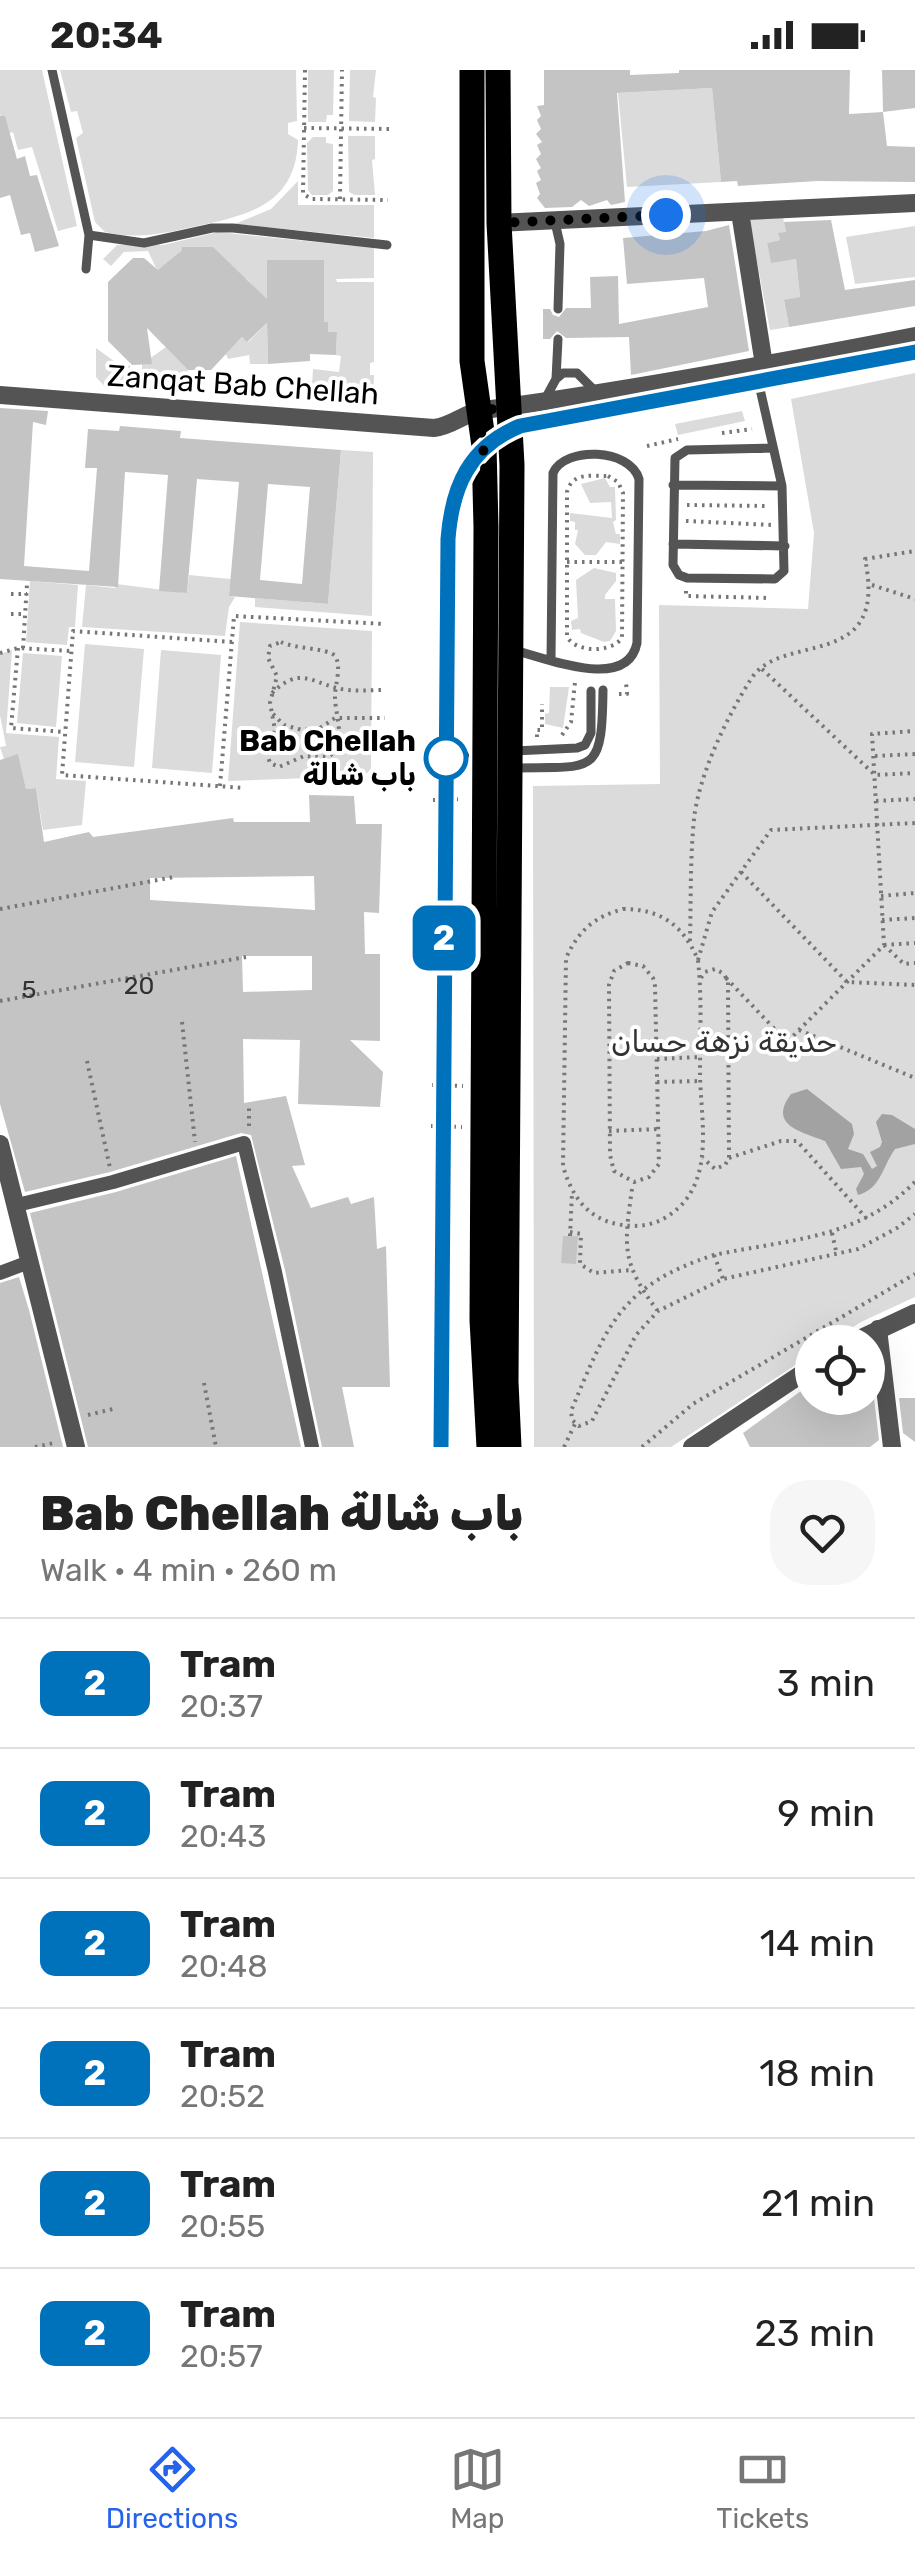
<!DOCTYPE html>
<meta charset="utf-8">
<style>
body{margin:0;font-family:Rubik,"Noto Sans Arabic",sans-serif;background:#f6f6f6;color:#222;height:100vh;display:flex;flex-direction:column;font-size:38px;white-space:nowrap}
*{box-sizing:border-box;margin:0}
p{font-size:32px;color:#767676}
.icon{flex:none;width:55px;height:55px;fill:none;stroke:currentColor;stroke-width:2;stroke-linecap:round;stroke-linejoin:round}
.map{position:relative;height:1377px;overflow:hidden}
.sheet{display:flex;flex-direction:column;background:#fff;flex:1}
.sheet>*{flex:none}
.badge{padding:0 20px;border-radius:15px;font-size:35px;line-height:65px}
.tools{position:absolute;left:795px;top:1255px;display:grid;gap:20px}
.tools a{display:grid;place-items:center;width:90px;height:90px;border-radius:50%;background:#fff;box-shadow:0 10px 40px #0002;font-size:50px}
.you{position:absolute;width:50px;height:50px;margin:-25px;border:8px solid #fff;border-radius:50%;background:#1a73e8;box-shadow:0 0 0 15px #1a73e833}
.map>.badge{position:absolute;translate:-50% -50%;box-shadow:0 0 0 5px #fff}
.round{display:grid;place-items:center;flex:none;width:105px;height:105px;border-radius:40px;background:#f6f6f6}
.headline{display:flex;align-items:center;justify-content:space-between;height:170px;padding:0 40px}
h1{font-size:48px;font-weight:800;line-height:75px}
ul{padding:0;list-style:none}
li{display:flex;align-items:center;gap:30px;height:130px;padding:0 40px;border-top:2px solid #e0e0e0}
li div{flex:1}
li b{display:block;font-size:38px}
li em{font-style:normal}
li .badge{min-width:110px;font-weight:700;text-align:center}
.status{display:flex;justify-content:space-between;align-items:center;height:70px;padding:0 50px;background:#fff;direction:ltr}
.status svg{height:28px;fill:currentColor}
.tabs{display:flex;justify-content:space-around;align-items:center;height:140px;border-top:2px solid #e0e0e0;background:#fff;font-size:28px;color:#767676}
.tabs a{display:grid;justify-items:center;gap:5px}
.tabs .active{color:#2563eb}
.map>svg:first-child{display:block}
.green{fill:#dbdbdb}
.water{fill:#a2a2a2}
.building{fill:#c4c4c4;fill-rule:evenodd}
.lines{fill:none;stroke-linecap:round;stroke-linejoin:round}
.path{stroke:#767676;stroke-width:4;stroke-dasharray:2.5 5;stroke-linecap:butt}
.service{stroke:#545454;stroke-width:9}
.pedestrian{stroke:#545454;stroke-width:14}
.minor{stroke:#545454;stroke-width:18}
.primary{stroke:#000;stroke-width:25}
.tram{stroke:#000;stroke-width:2.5}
.line-casing{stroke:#fff;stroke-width:22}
.line{stroke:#0072bc;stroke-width:15}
.walk{stroke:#000;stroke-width:10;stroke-dasharray:0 18}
.stop-dot{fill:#fff;stroke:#0072bc;stroke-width:5}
.labels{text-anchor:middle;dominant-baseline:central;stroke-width:8;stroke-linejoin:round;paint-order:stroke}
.number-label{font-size:25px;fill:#313131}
.street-label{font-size:30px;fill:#000;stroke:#fff}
.stop-label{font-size:30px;font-weight:bold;fill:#000;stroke:#fff;text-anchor:end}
.park-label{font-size:30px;fill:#323232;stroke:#fff}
</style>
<div class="status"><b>20:34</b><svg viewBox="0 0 49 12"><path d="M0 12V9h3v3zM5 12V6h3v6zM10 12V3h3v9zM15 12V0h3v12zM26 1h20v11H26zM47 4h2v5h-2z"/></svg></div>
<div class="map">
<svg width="915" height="1377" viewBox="0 0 915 1377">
<rect width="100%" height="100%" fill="#fff"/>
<!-- green -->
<path class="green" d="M0 0H42L77 156 58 161 32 77 18 80 13 62 7 64 0 44Z
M60 0H296L297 51 288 53V64L298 70C296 134 250 145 197 156 165 163 138 170 105 162L95 152 76 68 83 63 77 41 71 42Z
M308 0H334L333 45H327L326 52H308Z
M350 0H376L373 27 376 28 375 52 349 51Z
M712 18 721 112 627 117 618 23Z
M348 66H375V89L372 90 375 125H355L349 122Z
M313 67H326V73L333 74V121L328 125H312L308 120 307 73Z
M298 111V135H374V168L235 154 271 139Z
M783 147 786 162 779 164 780 170 767 173 771 192 796 189 800 227 784 231 789 257 770 260 749 150Z
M915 156V207L855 214 846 167Z
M218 162 374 178V208L336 209 337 212H374V292L370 293V305H374L373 334 311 330 313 299 339 302 341 286 336 285 337 262H328V253L324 252V190H267V207L282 231H266L247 209 242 214 213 177 182 178 166 208 156 198 148 181 124 182 111 196 103 189 117 175H163Z
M267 253 268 294H250L249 285 228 289 226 284 242 267 248 272Z
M166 277 188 300 190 323 142 320V294Z
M96 278 122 297 130 295 131 319 106 318 96 307Z
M915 303V1227L861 1252 830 1272H812V1284L671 1377H534L533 716 660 714 659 535 808 539 814 463 791 329Z
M742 341 745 351 678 365 675 354Z
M341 380 373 382 372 546 255 537V528L328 534Z
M605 408 610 417H615L616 450 613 452 616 464H620V474L606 472 596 485H585L575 474 578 460H575V452L570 451V443L612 448 611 432 590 433 581 414Z
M594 498 616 503V511L605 525V529H615L616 561 610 571 604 572 581 563 580 559 572 560 571 551 578 548 576 510Z
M189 505 231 509 229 526 235 527 229 537 225 566 82 557 86 515 115 518 116 514 187 523Z
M30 511 78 515 75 557H69L67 575 26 572Z
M240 552 372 561 371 699 364 706 228 711Z
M85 574 144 579 134 697 75 692Z
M12 580 6 663 59 667 56 709 86 711 82 755 43 760 36 718 26 719 18 685 4 689 0 677 6 676 0 645V584Z
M161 580 221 585 212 703 152 698Z
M23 583 62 586 56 657 17 653Z
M550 617H569L563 658 545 654V644L549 643Z"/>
<!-- water -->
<path class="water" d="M807 1019 852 1054 854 1064 848 1079 863 1084 872 1099 877 1096 870 1082 880 1077 882 1072 876 1052 882 1044 892 1045 915 1059V1074L895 1079C882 1097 881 1119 858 1125L856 1119 864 1104 861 1097 841 1099 825 1071C803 1062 767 1056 791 1024Z"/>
<!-- building -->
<path class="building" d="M544 0H630V5L679 3V0H850L849 44 883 42 887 76 915 77V112L817 111 738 116 737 111 721 112 712 18 617 23 625 132 611 135 607 130 589 136 581 130 572 137 545 138 537 128 540 124 536 113 541 110 537 101 541 98 536 89 541 84 537 75 542 72 536 64 541 59 537 50 541 46 537 36 544 35Z
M882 0H915V38L883 42Z
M0 46H5L17 89 25 86 30 106 37 105 59 176 35 182 30 163 21 165 10 125 0 128Z
M831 150 845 220 915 210V236L789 257 784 230 800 227 796 189 771 193 767 173 780 170 778 163 786 162 784 152Z
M729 155 749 281 631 305 629 267 566 268 557 261 550 269H543V239H550L553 245 559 247 566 238H591L590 207 618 206 619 254 708 237 704 208 627 214 623 168 706 161Z
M182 177H213L267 229V190H324V252H328V262H337L336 285 310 284V291L268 294 267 253 247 272 242 267 211 300H188L147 258 152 294 132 295 108 271V212L133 188H144L158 200 181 181Z
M0 338 48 341 46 355 33 352 24 496 89 501 97 398H85L88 359 119 361 120 356 181 361 180 368 341 380 328 534 229 526 239 412 197 409 187 523 159 521 168 405 125 402 118 517 0 509ZM268 414 310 417 302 514 260 510Z
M18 684 26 719 36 718 44 772 89 762 93 767 233 748 234 752H310L309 725 354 726 356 754H382L379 843 364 842 365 884H380V971L350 970 383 1002 380 1037 298 1034 300 970 243 969 244 1033 286 1026 305 1095 292 1096 311 1138 348 1127 351 1134 374 1127 377 1179 386 1176 390 1317H342L354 1377H322L285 1200 251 1065 241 1063 110 1102 25 1122 0 1034V690ZM314 806 315 840 150 830V808ZM242 886H312V920L243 922Z
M236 1086 301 1377H88L30 1143 116 1122Z
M563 1166H578L576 1194 561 1193Z
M19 1207 29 1240 63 1377H0V1213Z
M812 1313V1328H874L879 1370 870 1377H750L743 1363Z
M899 1328H915V1372L903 1363Z"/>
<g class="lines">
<!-- path -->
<path class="path" d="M305 0 303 124 312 129 388 130
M304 58 391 59
M340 129 342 0
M722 363 752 359
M647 376 678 369
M608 406 618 412 623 423 622 568C611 583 577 583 567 567V422C572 402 591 406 608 406Z
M687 435 767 436
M686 451 772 455
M567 492H622
M872 515 915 529
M686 521V526L771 528
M11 524H27
M11 544H25
M232 572 73 561 62 705 245 718
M281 572C295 579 328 578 335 586 342 596 335 615 335 626 335 641 342 661 338 675 336 682 333 683 328 687L304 686 279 697 270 693 267 684 275 660 270 633 277 606 268 588 270 576Z
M18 578 11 658 65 662
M23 578 27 514
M0 583 18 578 71 581
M762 599 875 705 915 703
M272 623C299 597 309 611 337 618 351 622 370 620 385 620
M619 624H627L626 612
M273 644 284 655 302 660 320 658 335 648H385
M562 665 571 652 575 612
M537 667V660H542V634
M875 686 915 684
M220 716 234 546 385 554
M433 730 463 729
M876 731 915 729
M741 802 847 912 915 915
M881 826 915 823
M0 839 174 807
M623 839C661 839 683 855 698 890 702 928 700 967 700 1005 701 1053 716 1115 668 1146 653 1156 635 1158 617 1154 586 1148 571 1124 563 1096L566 888C579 860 594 847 623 839Z
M882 850 915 848
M690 871C691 831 690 790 694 749 699 704 727 647 751 609 782 560 889 604 865 489L915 481
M884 875 904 894 915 893
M884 875 915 873
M698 890 712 842 771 760 915 753
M628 893 643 896 653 908 655 916 659 1094 649 1107 634 1112 614 1101 610 1085 609 915 614 901Z
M701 908 705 902 715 899 724 904 728 912 729 1088 725 1095 715 1099 703 1088
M726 908 787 972 884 875 872 664 915 661
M0 931 246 887
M182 952 195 1072
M799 960 915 1008
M657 989 700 987
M87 991 110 1098
M657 1012 701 1011
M432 1015 463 1016
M249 1056V1035
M431 1056 462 1057
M609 1061 659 1059
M729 1088 781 1071H797L867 1149
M915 1112C857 1170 789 1169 714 1185 619 1216 607 1256 571 1341L572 1350 579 1356 592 1351 636 1265 658 1241 723 1209 858 1179 897 1158 915 1144
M632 1119C624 1176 621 1192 657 1240
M570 1162 581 1164 580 1194 594 1203 631 1200
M832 1163 837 1185
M570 1166 572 1123
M714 1185 723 1209
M204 1313 216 1377
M88 1345 113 1339
M35 1377 54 1373
M564 1377 575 1354
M642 1377 693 1334 915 1204"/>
<!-- service -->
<path class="service" d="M52 0 89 165 86 199
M555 152 560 174 558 239
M89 165 144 173 212 158H233L387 175
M755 297 782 416 784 501 775 509 687 508 679 505 673 495 675 388 687 380 773 378
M556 309 563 303H577L597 323
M544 331 556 309 558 269
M673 415 782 416
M673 474 785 476
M513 580C544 587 627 623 637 573L639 409C630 378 565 376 553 403L551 590
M514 681 577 678 585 675 591 663V621
M512 698C594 696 602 708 603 620"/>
<!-- pedestrian -->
<path class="pedestrian" d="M17 1135 113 1112 244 1073 275 1202 312 1377
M0 1203 29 1192"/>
<!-- minor -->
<path class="minor" d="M740 142 764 295
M499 153 915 133
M0 325 434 358C453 356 465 342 484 340 629 320 772 294 915 266
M0 1074 76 1377
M878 1259 892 1377
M853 1272 915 1243
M692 1377 812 1297"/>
<!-- primary -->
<path class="primary" d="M472 0V291L484 376 486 457 482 1250 489 1377
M498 0 499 153 512 395 506 1312 509 1377"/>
<!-- tram -->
<path class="tram" d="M441 1377 448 469C451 417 469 376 520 356L915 282"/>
</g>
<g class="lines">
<!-- line casing -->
<g class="line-casing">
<path id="line" d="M441 1377 448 469C452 417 469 377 520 356L915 282"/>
</g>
<!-- line -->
<use href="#line" class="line"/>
<!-- walk -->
<path class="walk" d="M446 688 486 682C486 572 496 448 478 341L508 337 499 153 666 145"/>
</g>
<!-- markers -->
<circle class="stop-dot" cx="446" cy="688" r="20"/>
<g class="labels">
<!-- number labels -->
<g class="number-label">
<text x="139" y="915">20</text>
<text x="29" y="919">5</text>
</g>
<!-- street labels -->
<g class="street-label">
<text transform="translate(243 315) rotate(4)">Zanqat Bab Chellah</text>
</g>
<!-- stop labels -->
<g class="stop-label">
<text x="416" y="671">Bab Chellah<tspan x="416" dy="34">باب شالة</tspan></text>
</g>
<!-- park labels -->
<g class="park-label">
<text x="724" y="972">حديقة نزهة حسان</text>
</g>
</g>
</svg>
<div class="tools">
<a><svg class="icon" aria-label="locate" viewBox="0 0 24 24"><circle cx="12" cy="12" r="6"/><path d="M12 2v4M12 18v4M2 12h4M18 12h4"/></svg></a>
</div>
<div class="you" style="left:666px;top:145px"></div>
<b class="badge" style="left:444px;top:868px;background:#0072bc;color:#fff">2</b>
</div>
<section class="sheet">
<div class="headline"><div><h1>Bab Chellah باب شالة</h1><p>Walk · 4 min · 260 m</p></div><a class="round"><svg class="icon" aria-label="heart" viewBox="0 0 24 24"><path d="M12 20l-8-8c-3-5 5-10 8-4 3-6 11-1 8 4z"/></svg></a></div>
<ul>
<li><span class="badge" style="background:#0072bc;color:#fff">2</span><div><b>Tram</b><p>20:37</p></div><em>3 min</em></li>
<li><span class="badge" style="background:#0072bc;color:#fff">2</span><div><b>Tram</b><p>20:43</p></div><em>9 min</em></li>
<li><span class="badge" style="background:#0072bc;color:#fff">2</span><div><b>Tram</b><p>20:48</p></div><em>14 min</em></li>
<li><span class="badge" style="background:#0072bc;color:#fff">2</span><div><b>Tram</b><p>20:52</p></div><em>18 min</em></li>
<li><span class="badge" style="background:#0072bc;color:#fff">2</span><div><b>Tram</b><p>20:55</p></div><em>21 min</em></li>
<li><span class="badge" style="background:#0072bc;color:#fff">2</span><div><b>Tram</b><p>20:57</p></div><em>23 min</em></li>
</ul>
</section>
<nav class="tabs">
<a class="active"><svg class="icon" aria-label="directions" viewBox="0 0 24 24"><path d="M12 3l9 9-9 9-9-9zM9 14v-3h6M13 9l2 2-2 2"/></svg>Directions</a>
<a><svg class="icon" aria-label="map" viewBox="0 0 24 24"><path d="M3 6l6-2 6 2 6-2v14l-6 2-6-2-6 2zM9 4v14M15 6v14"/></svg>Map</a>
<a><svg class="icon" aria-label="tickets" viewBox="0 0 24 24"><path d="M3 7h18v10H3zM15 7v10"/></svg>Tickets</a>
</nav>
